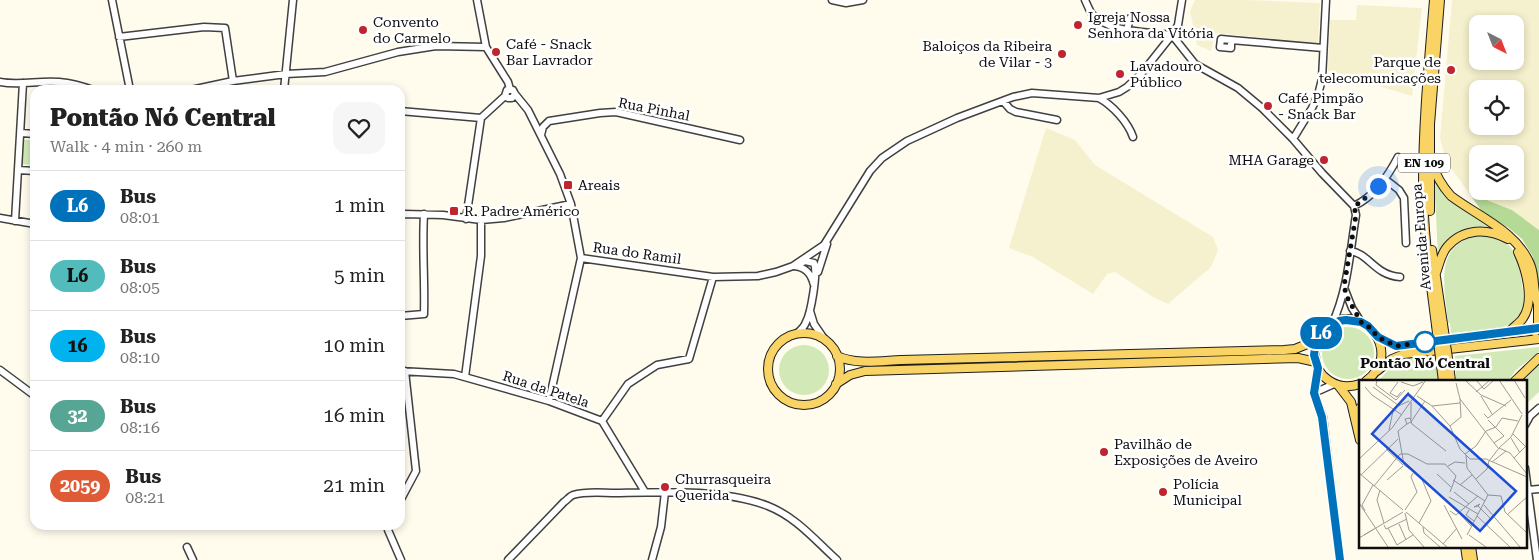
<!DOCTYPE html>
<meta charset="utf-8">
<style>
body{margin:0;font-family:"Roboto Serif",serif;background:#f6f6f6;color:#222;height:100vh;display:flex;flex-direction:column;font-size:19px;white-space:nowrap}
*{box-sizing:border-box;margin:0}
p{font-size:16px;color:#767676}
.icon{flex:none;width:28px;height:28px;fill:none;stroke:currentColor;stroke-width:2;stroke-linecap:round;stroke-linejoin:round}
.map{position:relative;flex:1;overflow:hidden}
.side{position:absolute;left:30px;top:85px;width:375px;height:445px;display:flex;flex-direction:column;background:#fff;border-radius:15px;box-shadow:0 2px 8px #0003}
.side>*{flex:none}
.badge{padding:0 10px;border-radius:16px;font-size:18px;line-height:32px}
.needle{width:32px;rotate:138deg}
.controls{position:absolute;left:1469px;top:15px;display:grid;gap:10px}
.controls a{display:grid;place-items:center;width:55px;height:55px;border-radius:10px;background:#fff;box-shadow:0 2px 8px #0003;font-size:25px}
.you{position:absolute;width:25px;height:25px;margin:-12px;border:4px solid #fff;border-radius:50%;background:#1a73e8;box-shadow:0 0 0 8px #1a73e833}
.map>.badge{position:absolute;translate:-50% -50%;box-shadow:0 0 0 2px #fff}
.round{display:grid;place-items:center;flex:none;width:52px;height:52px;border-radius:15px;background:#f6f6f6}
.headline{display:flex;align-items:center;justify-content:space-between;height:85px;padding:0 20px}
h1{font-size:24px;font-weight:800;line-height:38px}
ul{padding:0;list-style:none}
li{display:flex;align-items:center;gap:15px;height:70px;padding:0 20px;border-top:1px solid #e0e0e0}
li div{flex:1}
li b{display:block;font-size:19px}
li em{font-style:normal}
li .badge{min-width:55px;font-weight:700;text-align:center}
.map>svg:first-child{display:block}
.farmland{fill:#f5f1ce;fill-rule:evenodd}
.green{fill:#d2e9b7}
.forest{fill:#b5da96}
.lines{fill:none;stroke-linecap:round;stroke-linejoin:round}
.minor-casing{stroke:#404040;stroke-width:9}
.major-casing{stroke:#1e1e1e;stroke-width:10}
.minor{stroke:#fff;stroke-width:6}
.major{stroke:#f9d364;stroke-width:8}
.major-bridge-casing{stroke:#1e1e1e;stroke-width:10;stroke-linecap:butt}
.major-bridge{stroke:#f9d364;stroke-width:8}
.line-casing{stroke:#fff;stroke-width:11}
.line{stroke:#0072bc;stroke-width:8}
.walk{stroke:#0d0d0d;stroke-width:5;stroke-dasharray:0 9}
.poi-dot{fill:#be252e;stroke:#fff;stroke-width:2}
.stop-dot{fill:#fff;stroke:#0072bc;stroke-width:2.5}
.labels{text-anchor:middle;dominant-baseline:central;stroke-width:5;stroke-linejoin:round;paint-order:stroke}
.shield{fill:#fff;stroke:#565656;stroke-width:1}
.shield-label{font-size:12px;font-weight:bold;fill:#0d0d0d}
.poi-label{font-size:14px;fill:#0d0d0d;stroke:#fff;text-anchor:start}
.street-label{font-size:14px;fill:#0d0d0d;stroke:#fff}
.stop-label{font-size:14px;font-weight:bold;fill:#0d0d0d;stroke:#fff}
.inset-road{fill:none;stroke:#9e9c93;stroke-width:1}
.view{fill:#1d4ed8;fill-opacity:0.15;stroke:#1d4ed8;stroke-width:2.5}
.inset-edge{fill:none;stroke:#0d0d0d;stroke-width:2.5}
</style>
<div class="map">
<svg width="1539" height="560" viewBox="0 0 1539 560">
<rect width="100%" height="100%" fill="#fffbed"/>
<!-- farmland -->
<path class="farmland" d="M1195 0H1247L1320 3 1318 43 1215 33 1211 51 1197 45 1190 11Z
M1452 0H1539V230L1512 210 1469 193 1446 161 1440 138ZM1478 24H1515V61H1478ZM1478 89H1515V126H1478ZM1478 154H1515V191H1478Z
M1357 5 1422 8 1412 96 1328 71 1330 20H1356Z
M1046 128 1075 140 1095 165 1213 237 1218 250 1211 267 1168 304 1153 297 1115 272 1107 274 1093 294 1033 257 1009 248Z"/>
<!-- green -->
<path class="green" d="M20 140H35V165L18 164Z
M1434 177 1459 206 1495 228C1468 223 1453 230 1438 255Z
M1479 235C1513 235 1519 256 1522 286 1524 299 1526 312 1515 321 1503 332 1468 331 1451 333L1450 323H1448C1445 288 1432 245 1479 235Z
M1322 353a26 26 0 1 1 52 0a26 26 0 1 1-52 0Z
M779 370a25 25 0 1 1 50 0a25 25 0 1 1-50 0Z
M1539 347V352L1516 370 1508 381H1456L1455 356Z
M1433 355 1439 381H1378L1394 364 1403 359Z
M1539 361V392L1525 405V381H1518Z"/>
<!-- forest -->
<path class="forest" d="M1469 193 1512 210 1539 230V293L1533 257 1522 239 1509 228 1483 213Z"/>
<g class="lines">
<!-- minor casing -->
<g class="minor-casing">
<path id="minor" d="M112 0 130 90
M477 0 486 47 508 82 510 89
M832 0 846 3 863 0
M1085 0C1087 4 1089 10 1092 14 1111 34 1147 31 1172 35
M1127 30 1130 18
M1172 35 1195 64 1238 88 1262 108 1293 139 1322 173 1354 206 1356 215C1350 251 1348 290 1332 324
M119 37 204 27 225 28 233 81
M1231 40V48L1220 47 1221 39 1231 40 1323 48
M0 82C20 86 39 80 59 82 70 83 82 86 93 90
M191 90 233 81 286 74 325 72 398 52 436 46 486 47
M284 90 293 0
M515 94 512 98H508L505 96 507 90H513L515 94 528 110 560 174 571 204 581 258 713 277 758 276 776 272 793 266 824 245 870 171 882 158 907 141 957 118 1013 97 1032 93 1099 98 1119 92 1127 87 1141 74 1172 35 1178 25 1182 0
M1099 98C1112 105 1128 122 1133 137
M1003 101 1010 109 1016 112 1057 120
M400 111 481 118
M21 133 35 134
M541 135 543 127 549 121 600 113 616 112 740 140
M1293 139 1312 108 1318 95 1322 79 1326 0
M18 170 35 171
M1385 179 1399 190 1404 198 1406 243
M1354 206C1375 196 1388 176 1398 157
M400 215 404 214 443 215 481 220 504 218 571 204
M0 218 35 224
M466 219 481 118 505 96
M15 221 23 83
M1350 251C1369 253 1374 275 1400 277
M794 266C805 267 811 273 814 285
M818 272 827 244
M1345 290 1352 308 1361 322
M810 311 814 324 825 340
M400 316 424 314C425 281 422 248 424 214
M796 334C800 331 804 328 806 322 811 313 818 272 814 263L805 261 801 263
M1318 368 1314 393 1323 417 1340 560
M0 370 35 396
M400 371 454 374 549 401 602 421 645 492
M465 377 481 256V220
M1314 393 1334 384
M549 401 581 258
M602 421 628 384 657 365 689 359 713 277
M1525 425 1530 416 1539 408
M1525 468 1537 560
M1528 490 1539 489
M400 501 416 471 405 371
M389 525 388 530 401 560
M187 547 193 560
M508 560 564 502C567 500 570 496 573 495 586 491 602 493 616 493 662 492 724 489 768 506 796 517 815 540 837 560
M652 560 661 527 665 492"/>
</g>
<!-- major casing -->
<g class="major-casing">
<path id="major" d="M1434 0C1429 61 1423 122 1423 184 1423 231 1430 278 1436 325
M1432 163C1436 176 1442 186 1451 196 1479 217 1516 231 1530 264 1536 278 1532 293 1539 306
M1430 211V124L1440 0
M1432 250 1443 324
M1436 273C1439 265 1441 254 1447 247 1463 228 1487 228 1508 239
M1509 332C1513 327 1520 323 1523 318 1535 301 1526 269 1518 252
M1535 332 1538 328V306
M768 369a36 36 0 1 1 72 0a36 36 0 1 1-72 0Z
M1378 337 1396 346 1539 328
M837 356C857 365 879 361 901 360L1284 350 1295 349 1317 340
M1449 365 1451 381
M1441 366 1443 381
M1377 371 1392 359 1404 354 1539 339
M1515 381 1539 358
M836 384 850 375 865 371 1298 358 1316 362
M1360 384C1338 392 1314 377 1315 353 1315 343 1320 333 1328 326 1364 300 1404 354 1366 381
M1338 385 1351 402 1360 440
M1360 408V416
M1465 546 1467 560
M1471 546 1473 560"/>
</g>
<!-- minor -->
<use href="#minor" class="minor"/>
<!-- major -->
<use href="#major" class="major"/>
<!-- major-bridge casing -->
<g class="major-bridge-casing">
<path id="major-bridge" d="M1443 324 1449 365
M1436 325 1441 366"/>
</g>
<!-- major-bridge -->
<use href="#major-bridge" class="major-bridge"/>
</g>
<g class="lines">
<!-- line casing -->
<g class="line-casing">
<path id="line" d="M1340 560 1322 417 1314 393 1318 368 1314 355 1315 348 1321 334 1326 328 1339 321 1346 320 1361 322 1368 326 1378 337 1396 346 1539 328"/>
</g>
<!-- line -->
<use href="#line" class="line"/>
<!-- walk -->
<path class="walk" d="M1378 186 1361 202 1354 206 1356 215 1344 286 1347 297 1361 322 1368 326 1378 337 1396 346 1425 342"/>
</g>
<!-- markers -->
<g class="poi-dot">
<circle cx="1078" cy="25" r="5"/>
<circle cx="363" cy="30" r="5"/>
<circle cx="496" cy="52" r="5"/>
<circle cx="1062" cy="54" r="5"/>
<circle cx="1451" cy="70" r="5"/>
<circle cx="1120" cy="74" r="5"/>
<circle cx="1268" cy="106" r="5"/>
<circle cx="1324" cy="160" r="5"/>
<rect x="563" y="180" width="10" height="10" rx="2.5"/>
<rect x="449" y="206" width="10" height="10" rx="2.5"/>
<circle cx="1104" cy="452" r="5"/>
<circle cx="665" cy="487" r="5"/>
<circle cx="1163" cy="492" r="5"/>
</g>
<circle class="stop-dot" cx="1425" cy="342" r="10"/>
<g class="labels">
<!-- shield labels -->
<rect class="shield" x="1398" y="153.5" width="52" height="19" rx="4"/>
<g class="shield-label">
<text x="1424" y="163">EN 109</text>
</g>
<!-- poi labels -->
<g class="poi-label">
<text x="1088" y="17">Igreja Nossa<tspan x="1088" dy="16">Senhora da Vitória</tspan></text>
<text x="373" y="22">Convento<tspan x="373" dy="16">do Carmelo</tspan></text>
<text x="506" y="44">Café - Snack<tspan x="506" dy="16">Bar Lavrador</tspan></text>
<text x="1052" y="46" text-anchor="end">Baloiços da Ribeira<tspan x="1052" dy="16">de Vilar - 3</tspan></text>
<text x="1441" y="62" text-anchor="end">Parque de<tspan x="1441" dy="16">telecomunicações</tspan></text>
<text x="1130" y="66">Lavadouro<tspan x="1130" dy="16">Público</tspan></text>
<text x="1278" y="98">Café Pimpão<tspan x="1278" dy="16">- Snack Bar</tspan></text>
<text x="1314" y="160" text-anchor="end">MHA Garage</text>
<text x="578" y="185">Areais</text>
<text x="464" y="211">R. Padre Américo</text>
<text x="1114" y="444">Pavilhão de<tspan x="1114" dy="16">Exposições de Aveiro</tspan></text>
<text x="675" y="479">Churrasqueira<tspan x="675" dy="16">Querida</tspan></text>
<text x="1173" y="484">Polícia<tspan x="1173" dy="16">Municipal</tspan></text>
</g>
<!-- street labels -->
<g class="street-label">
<text transform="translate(654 109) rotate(11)">Rua Pinhal</text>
<text transform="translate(1421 237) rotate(-95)">Avenida Europa</text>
<text transform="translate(637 253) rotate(8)">Rua do Ramil</text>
<text transform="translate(546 389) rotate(18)">Rua da Patela</text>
</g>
<!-- stop labels -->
<g class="stop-label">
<text x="1425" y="363">Pontão Nó Central</text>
</g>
</g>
<!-- overview -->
<g transform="translate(1359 380)">
<rect width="168" height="168" fill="#fffbed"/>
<path class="inset-road" d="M18 0 17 5 37 20 46 10M117 0 125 9 135 0M140 0 163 34M155 0 166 18M107 1 122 15 147 26M39 2 31 13 38 17 42 12M42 2 54 6 64 2M97 3 101 19 139 68M6 7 13 15 43 35M14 7 39 25 50 12M117 12 131 0M58 16 73 26 91 46 101 69 111 79H127L168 97M122 16 133 34M73 26 101 23M35 28 50 21M125 34 129 38 152 20M52 39V22M129 40 145 56 135 63M52 42 66 21M52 42 48 44 46 39 51 38 53 44 87 71M91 46 102 37 101 19M30 50 34 31M154 54 166 66M152 58 161 73M140 68 152 57 163 35M140 68 151 73 168 94M27 69 44 85M41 74H49L68 84H86L97 96 91 112M106 74 117 66 127 51 137 47 143 38 159 41M107 75 108 88 129 115M155 78 168 65M0 79 33 48 67 0M130 81 140 68M133 82 147 71M45 85 39 51 48 44M45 85 62 97 72 121M89 86 96 82 106 83M0 93 44 130M78 94 92 107M2 95 39 59M117 99 128 89 130 81M28 100 44 86M94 100 126 121M101 105 113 95M15 106 41 74M21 110 18 120 25 143M95 112 110 124M129 115 142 116 146 132 168 153M90 117 119 134M0 123 29 167M85 125 103 159M125 125 161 167M119 126 115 127 121 124 119 126 131 138M46 130 58 112 52 97 54 93M110 130 107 135 115 141M6 131 3 125 14 105M91 131 97 135 119 116M47 132 88 167M46 133 50 150 65 167M100 133 112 146M149 134 168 117M118 136 151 167M60 143 72 121M40 144 47 160M25 145 27 149 48 139M64 147 65 153 81 167M29 148 38 165 54 155M5 155 44 132M108 155 129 115M110 155 127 167M0 158 15 149M84 164 98 148"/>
<path class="view" d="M49 14 157 111 121 151 13 54Z"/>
<rect width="168" height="168" class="inset-edge"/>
</g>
</svg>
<div class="controls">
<a><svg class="needle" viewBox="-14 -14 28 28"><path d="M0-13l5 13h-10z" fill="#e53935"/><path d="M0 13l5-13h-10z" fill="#767676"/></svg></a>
<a><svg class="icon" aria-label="locate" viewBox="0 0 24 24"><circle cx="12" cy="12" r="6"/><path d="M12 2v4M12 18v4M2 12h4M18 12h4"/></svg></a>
<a><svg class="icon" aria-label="layers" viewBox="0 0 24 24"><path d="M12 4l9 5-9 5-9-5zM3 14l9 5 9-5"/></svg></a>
</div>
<div class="you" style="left:1378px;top:186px"></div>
<b class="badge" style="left:1321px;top:333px;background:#0072bc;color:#fff">L6</b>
<section class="side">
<div class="headline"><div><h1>Pontão Nó Central</h1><p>Walk · 4 min · 260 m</p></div><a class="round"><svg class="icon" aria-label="heart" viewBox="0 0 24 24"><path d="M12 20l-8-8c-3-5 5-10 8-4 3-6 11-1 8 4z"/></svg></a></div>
<ul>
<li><span class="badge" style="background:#0072bc;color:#fff">L6</span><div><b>Bus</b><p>08:01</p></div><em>1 min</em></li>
<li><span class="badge" style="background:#52bcbc;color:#111">L6</span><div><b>Bus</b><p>08:05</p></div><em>5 min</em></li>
<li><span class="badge" style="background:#00b3ef;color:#111">16</span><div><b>Bus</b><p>08:10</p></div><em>10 min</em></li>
<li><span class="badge" style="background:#57a595;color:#fff">32</span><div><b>Bus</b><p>08:16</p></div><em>16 min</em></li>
<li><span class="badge" style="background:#df5b35;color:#fff">2059</span><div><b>Bus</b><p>08:21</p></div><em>21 min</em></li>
</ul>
</section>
</div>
